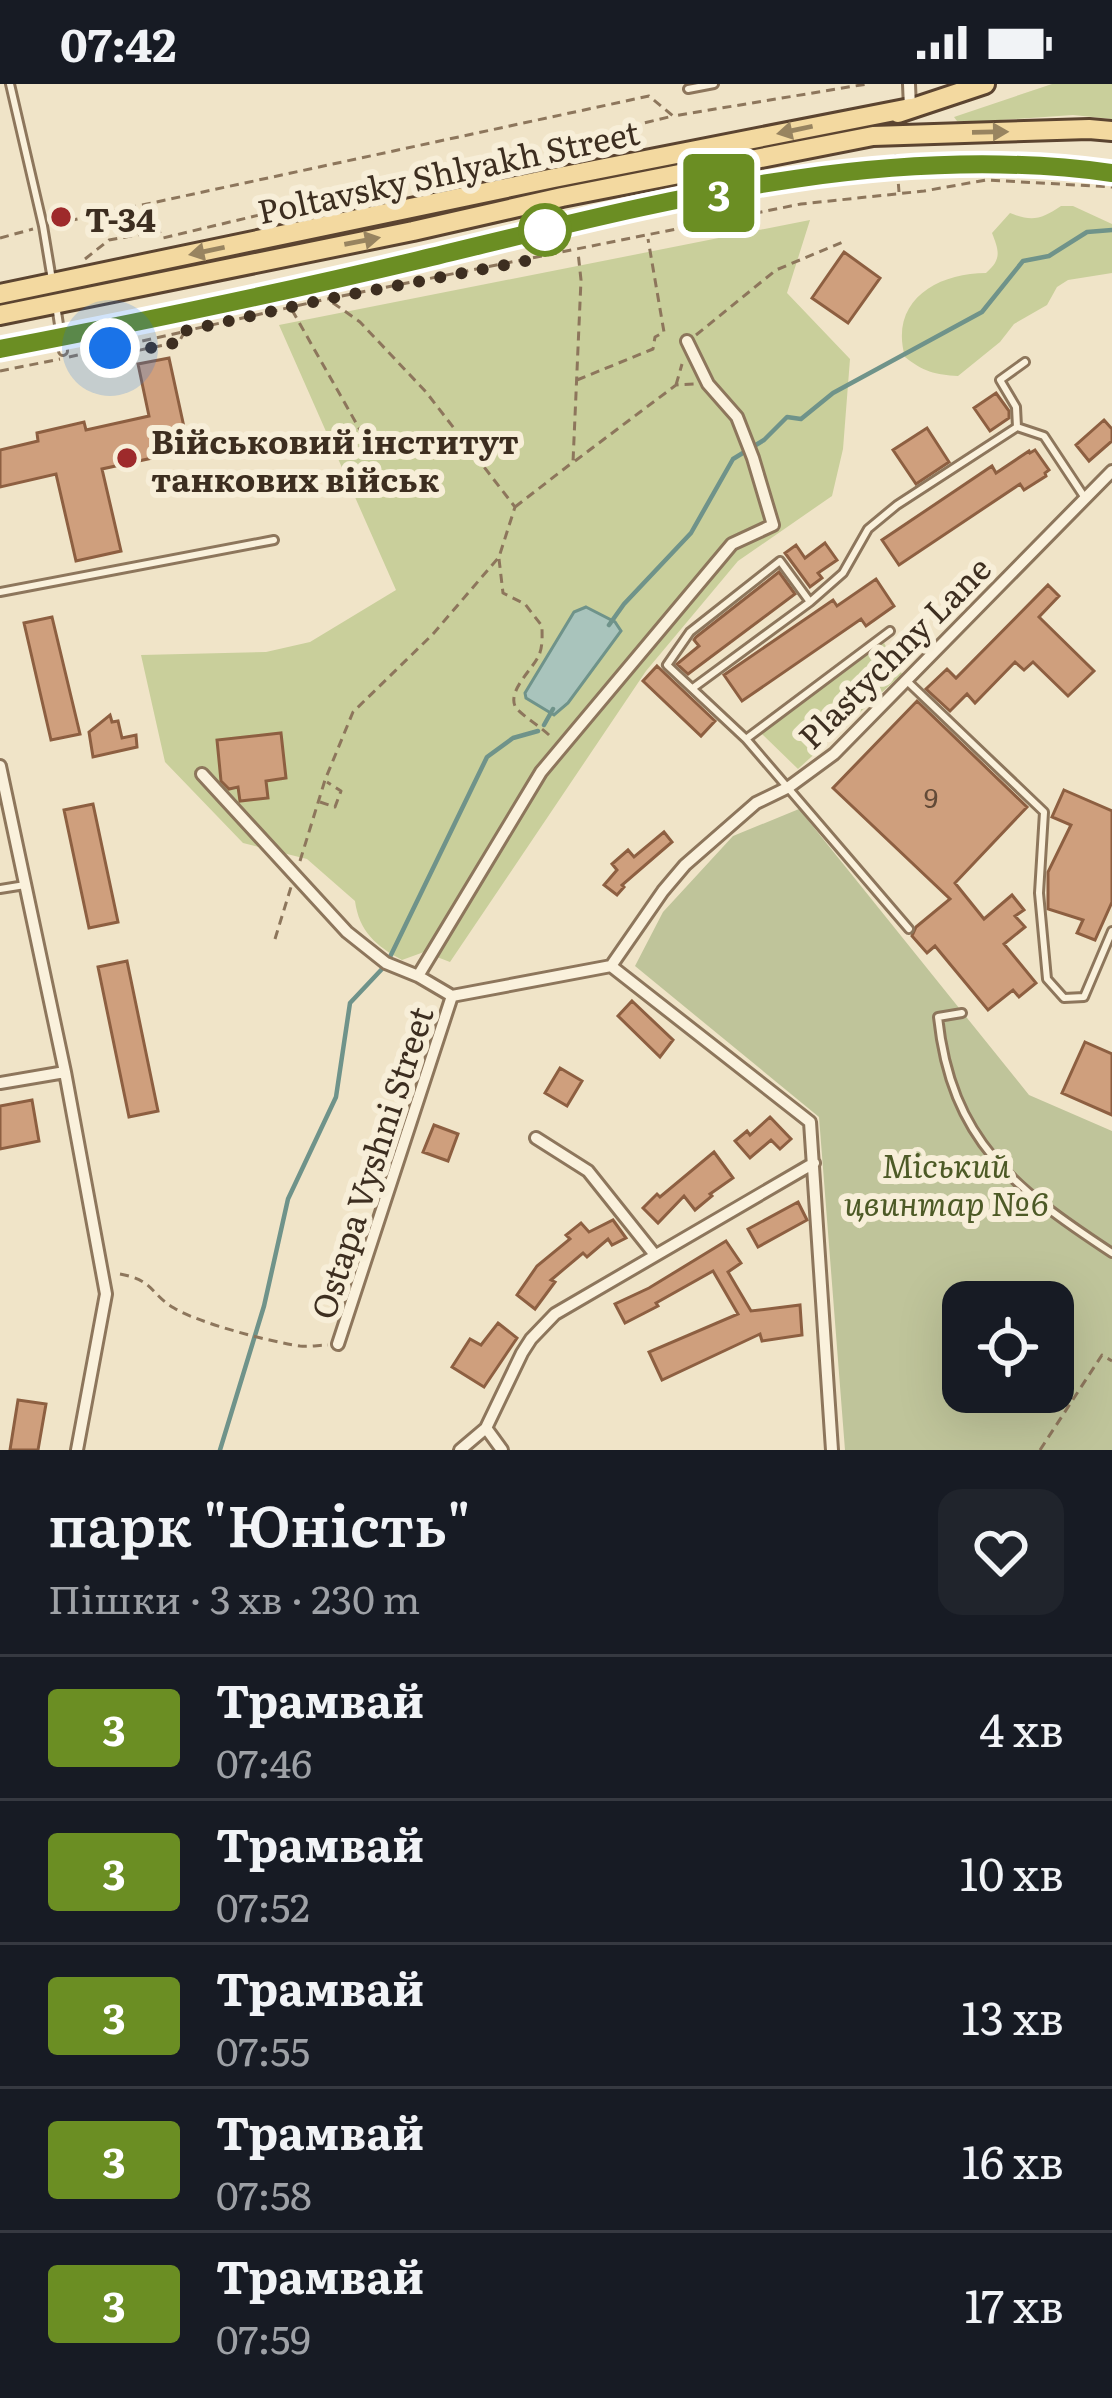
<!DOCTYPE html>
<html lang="uk">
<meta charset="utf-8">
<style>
body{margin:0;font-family:Literata,serif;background:#20242c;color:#f1f3f6;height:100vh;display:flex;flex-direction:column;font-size:45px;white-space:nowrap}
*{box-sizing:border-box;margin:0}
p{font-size:39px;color:#9ea1a6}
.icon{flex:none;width:66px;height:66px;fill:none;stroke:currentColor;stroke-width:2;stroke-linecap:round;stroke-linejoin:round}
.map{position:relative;height:1366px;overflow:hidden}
.panel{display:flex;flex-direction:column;background:#171b24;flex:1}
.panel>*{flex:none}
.badge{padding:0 24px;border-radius:9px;font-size:42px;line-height:78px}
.fabs{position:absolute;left:942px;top:1197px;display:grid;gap:24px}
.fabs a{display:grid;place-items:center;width:132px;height:132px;border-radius:24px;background:#171b24;box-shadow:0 12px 48px #0002;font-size:60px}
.you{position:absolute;width:60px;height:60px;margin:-30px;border:9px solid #fff;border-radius:50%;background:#1a73e8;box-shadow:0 0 0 18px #1a73e833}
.map>.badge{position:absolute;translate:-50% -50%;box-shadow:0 0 0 6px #fff}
.round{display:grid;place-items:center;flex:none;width:126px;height:126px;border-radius:24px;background:#20242c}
.overview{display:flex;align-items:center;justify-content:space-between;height:204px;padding:0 48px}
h1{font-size:57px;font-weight:600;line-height:90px}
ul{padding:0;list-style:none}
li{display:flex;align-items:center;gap:36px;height:144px;padding:0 48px;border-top:3px solid #363941}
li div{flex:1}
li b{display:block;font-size:45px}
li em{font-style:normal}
li .badge{min-width:132px;font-weight:700;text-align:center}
.status{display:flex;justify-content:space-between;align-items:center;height:84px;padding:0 60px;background:#171b24;direction:ltr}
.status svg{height:33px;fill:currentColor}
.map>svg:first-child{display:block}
.green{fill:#c9cf9b}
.cemetery{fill:#bfc49a;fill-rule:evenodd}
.water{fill:#a9c4bc;stroke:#6f938a;stroke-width:3}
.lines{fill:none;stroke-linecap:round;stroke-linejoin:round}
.stream{stroke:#6f938a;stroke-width:4.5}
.building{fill:#cf9f7d;stroke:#8d5f41;stroke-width:3}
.lane-casing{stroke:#8d765c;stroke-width:12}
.street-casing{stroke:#8d765c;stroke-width:16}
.primary-casing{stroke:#5b4430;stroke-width:24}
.path{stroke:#8d765c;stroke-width:3;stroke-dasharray:9 6;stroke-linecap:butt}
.lane{stroke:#faf1dc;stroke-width:6}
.street{stroke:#faf1dc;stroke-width:10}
.primary{stroke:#f3d9a0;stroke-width:18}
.tram{stroke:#3d2e20;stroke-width:3}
.oneway{fill:#988460}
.line-casing{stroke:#fff;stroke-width:27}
.line{stroke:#6b8e23;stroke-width:18}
.walk{stroke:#3d2e20;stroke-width:12;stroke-dasharray:0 21.6}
.poi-dot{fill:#9e2a2b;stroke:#f7eed8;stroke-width:4.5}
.stop-dot{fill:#fff;stroke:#6b8e23;stroke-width:6}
.labels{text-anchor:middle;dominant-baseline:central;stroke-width:12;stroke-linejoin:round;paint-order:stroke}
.number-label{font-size:27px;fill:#624a37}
.street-label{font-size:33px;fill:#3d2e20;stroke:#f7eed8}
.poi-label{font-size:33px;font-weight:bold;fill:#3d2e20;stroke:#f7eed8;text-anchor:start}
.park-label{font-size:33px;font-style:italic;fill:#4d5a26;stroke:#f7eed8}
</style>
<div class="status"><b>07:42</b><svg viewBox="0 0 49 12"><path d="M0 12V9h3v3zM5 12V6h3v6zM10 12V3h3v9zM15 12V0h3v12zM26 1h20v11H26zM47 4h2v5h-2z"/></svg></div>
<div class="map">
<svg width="1112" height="1366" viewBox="0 0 1112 1366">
<rect width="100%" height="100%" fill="#f0e4c8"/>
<!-- green -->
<path class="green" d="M1052 0H1112V35L1073 31 972 38 957 37 954 33Z
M1061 122H1073L1112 140V189L1068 196 1057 203 1047 221 1014 240 1000 258 958 292C936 291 922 287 905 273 889 217 937 189 986 189 1002 175 999 167 992 149L1010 129C1032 138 1042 135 1061 122Z
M810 136 787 209 850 275 843 365 832 412 738 477 646 587 450 878 424 868 402 876C376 862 359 847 355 817L307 775 243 759 165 678 141 571 266 568 310 558 396 506 279 241Z
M884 559 902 590 798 685 761 649Z"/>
<!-- cemetery -->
<path class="cemetery" d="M799 725 1029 1011 1112 1047V1366H845L819 1033 635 882 663 828 733 752ZM963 1218H1053V1308H963Z"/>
<!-- water -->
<path class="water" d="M586 523 615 538 621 547 568 619 554 631 526 614 525 609 574 528Z"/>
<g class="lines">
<!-- stream -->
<path class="stream" d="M609 541 624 520 691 449 733 375 764 356 787 333 801 335 833 309 982 228 1023 177 1049 172 1087 148 1112 146
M544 641 553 625
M389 875 487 673 513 654 538 647
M220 1366 264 1222 288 1115 336 1013 350 919 382 885"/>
</g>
<!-- building -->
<path class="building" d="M844 168 880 194 848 239 812 214Z
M169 274 189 366 102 385 121 467 76 477 56 390 0 403V366L38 357 37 349 84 338 86 346 149 332 138 280Z
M996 309 1009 327V334L990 347 974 324Z
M1104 336 1112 345V357L1089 377 1076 361Z
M927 344 949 378 916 400 893 366Z
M1035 366 1049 386 1045 389 1046 392 1024 406 1020 400 899 481 882 456 992 382 996 389 1029 367 1030 369Z
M825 459 837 476 818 489 822 494 810 503 785 469 796 461 805 474Z
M779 488 795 510 688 590 677 580 699 562 694 556 696 553Z
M876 495 894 522 866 542 861 535 742 617 724 591 833 516 837 522Z
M1048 501 1059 512 1039 533 1094 587 1068 612 1033 578 1024 586 1015 578 975 619 967 610 950 627 926 605 947 585 956 594Z
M52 533 80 650 51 656 24 539Z
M657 582 715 637 701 652 643 597Z
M917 617 1027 723 955 799 984 835 1012 811 1024 826 1015 832 1025 843 1004 860 1036 899 1019 913 1013 906 988 926 935 862 927 869 912 852 916 843 950 815 833 704Z
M110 631 112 638 118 637 122 654 136 651 137 663 93 673 89 648Z
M281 649 286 694 266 697 268 714 240 717 238 703 229 705 221 697 217 656Z
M1064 706 1112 727V818L1095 856 1077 849 1083 836 1048 825V788L1071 741 1052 733Z
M93 720 118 838 89 844 64 726Z
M664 748 672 758 622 801 624 803 617 811 604 801 617 786 612 780 628 766 634 773Z
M127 877 158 1027 129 1033 98 883Z
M632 917 673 956 660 973 618 932Z
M1085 958 1112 970V1031L1062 1009Z
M560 984 582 997 567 1022 545 1009Z
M32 1016 39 1057 0 1065V1022Z
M770 1033 791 1055 780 1065 771 1056 750 1074 735 1057 747 1047 750 1051Z
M434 1041 458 1050 448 1077 423 1068Z
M714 1068 733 1094 710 1110 712 1112 695 1126 684 1112 658 1139 643 1124 657 1110 660 1113Z
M798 1118 807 1136 758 1163 748 1145Z
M613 1136 626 1154 612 1161 608 1155 587 1173 583 1169 551 1196 555 1198 535 1225 517 1211 537 1182 570 1155 566 1151 581 1139 589 1148Z
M726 1157 741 1179 728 1188 751 1227 800 1221 802 1251 762 1257 760 1250 662 1296 649 1268 738 1230 713 1187 656 1219 658 1222 625 1239 615 1220 649 1204Z
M498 1239 517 1254 484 1303 452 1283 470 1255 481 1261Z
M18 1316 46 1320 38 1366H10Z"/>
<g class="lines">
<!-- lane casing -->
<g class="lane-casing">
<path id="lane" d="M10 0 43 142 52 196
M688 5 714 0
M56 221 63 267
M1017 343 1016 323 1000 296 1025 278
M0 508 274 456
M810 518 780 477 690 548 667 581 746 655 909 845
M908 598 1044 728 1039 809 1047 895 1064 914 1084 913 1112 847
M693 604 810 518 843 489 868 445 897 421 1017 343 1044 352 1085 414
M746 655 890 547
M0 805 25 801
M962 929 938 933C951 1057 1015 1105 1112 1169"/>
</g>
<!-- street casing -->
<g class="street-casing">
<path id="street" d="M909 0 910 24
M0 682 65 988 106 1210 77 1366
M202 690 347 848 386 879 418 892 452 912 611 882 663 807 685 781 756 719 789 703 834 670 1112 387
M611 882 810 1038 832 1366
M418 892 541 688 732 460 773 441 753 374 737 333 708 300 687 257
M0 999 65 988
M536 1054 588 1087 655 1171
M338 1260 452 912
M486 1344 502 1366
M460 1366 486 1344 522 1269 531 1255 555 1230 814 1079"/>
</g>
<!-- primary casing -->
<g class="primary-casing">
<path id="primary" d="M898 29 985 0
M0 210 554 94 910 24
M0 231 413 147 562 113 873 52 1089 45 1112 47"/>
</g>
<!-- path -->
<path class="path" d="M896 70 899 108
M54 140 649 12 673 32 867 0
M0 154 33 145
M85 175 109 156 159 147 163 154 673 32
M292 226 368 360
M185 247 179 258 121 270 110 264 118 252 176 240 185 247 327 215 801 120 924 107 986 96 1112 103
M696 251 776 186 843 158
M69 273 183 248
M0 287 60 275
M577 296 653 265 655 253 664 248 648 155
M676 301 682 280
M575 377 676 301 696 300
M515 423 573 378 581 196 578 168
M499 475 503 509 525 520 542 542C542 551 543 562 539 571 533 585 508 606 515 622 518 629 544 645 551 653
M320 718 335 723 341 707 327 698
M300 777 325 696 353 628 433 550 499 473 515 423 426 308 360 238 329 216
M275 855 291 803
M120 1190C154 1196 150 1210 174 1224 198 1239 271 1258 300 1262 309 1263 319 1261 328 1261
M1040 1366 1102 1271 1112 1277"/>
<!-- lane -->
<use href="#lane" class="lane"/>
<!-- street -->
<use href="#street" class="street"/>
<!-- primary -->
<use href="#primary" class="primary"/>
<!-- tram -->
<path class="tram" d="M0 265C134 239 269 212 402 180 632 125 873 54 1112 89"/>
</g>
<!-- one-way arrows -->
<defs><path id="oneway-solid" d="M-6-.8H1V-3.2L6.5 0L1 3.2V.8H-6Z" transform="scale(3)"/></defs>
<g class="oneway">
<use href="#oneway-solid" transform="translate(795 46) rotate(168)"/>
<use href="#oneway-solid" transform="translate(990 48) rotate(-1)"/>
<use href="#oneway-solid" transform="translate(362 157) rotate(-11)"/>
<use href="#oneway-solid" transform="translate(207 167) rotate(168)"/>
</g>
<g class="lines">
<!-- line casing -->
<g class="line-casing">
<path id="line" d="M0 265C140 238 280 209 419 176 645 122 878 56 1112 89"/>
</g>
<!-- line -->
<use href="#line" class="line"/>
<!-- walk -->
<path class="walk" d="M110 264 122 270 179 258 184 247 327 215 536 175 545 146"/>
</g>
<!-- markers -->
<g class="poi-dot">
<circle cx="61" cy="133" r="12"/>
<circle cx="127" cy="374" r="12"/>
</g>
<circle class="stop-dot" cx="545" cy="146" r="24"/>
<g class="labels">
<!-- number labels -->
<g class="number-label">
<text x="931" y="712">9</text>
</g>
<!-- street labels -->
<g class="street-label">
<text transform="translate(448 86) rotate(-12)">Poltavsky Shlyakh Street</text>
<text transform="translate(893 567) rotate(-45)">Plastychny Lane</text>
<text transform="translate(370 1078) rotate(-72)">Ostapa Vyshni Street</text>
</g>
<!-- poi labels -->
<g class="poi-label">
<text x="85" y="133">T-34</text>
<text x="151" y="355">Військовий інститут<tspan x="151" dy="38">танкових військ</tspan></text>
</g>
<!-- park labels -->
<g class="park-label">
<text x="946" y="1079">Міський<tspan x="946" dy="38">цвинтар №6</tspan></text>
</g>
</g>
</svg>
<div class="fabs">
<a><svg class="icon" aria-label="locate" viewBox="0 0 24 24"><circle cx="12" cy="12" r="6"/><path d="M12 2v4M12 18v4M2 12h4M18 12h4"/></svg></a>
</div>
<div class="you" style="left:110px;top:264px"></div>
<b class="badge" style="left:719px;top:109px;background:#6b8e23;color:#fff">3</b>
</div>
<section class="panel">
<div class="overview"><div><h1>парк &quot;Юність&quot;</h1><p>Пішки · 3 хв · 230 m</p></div><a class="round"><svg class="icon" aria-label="heart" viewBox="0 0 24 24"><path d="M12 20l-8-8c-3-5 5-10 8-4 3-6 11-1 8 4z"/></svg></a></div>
<ul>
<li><span class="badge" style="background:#6b8e23;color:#fff">3</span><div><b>Трамвай</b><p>07:46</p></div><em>4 хв</em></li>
<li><span class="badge" style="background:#6b8e23;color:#fff">3</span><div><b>Трамвай</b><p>07:52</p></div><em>10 хв</em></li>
<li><span class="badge" style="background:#6b8e23;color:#fff">3</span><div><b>Трамвай</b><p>07:55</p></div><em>13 хв</em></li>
<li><span class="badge" style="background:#6b8e23;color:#fff">3</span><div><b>Трамвай</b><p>07:58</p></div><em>16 хв</em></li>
<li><span class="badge" style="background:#6b8e23;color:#fff">3</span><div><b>Трамвай</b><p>07:59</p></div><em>17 хв</em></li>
</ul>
</section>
